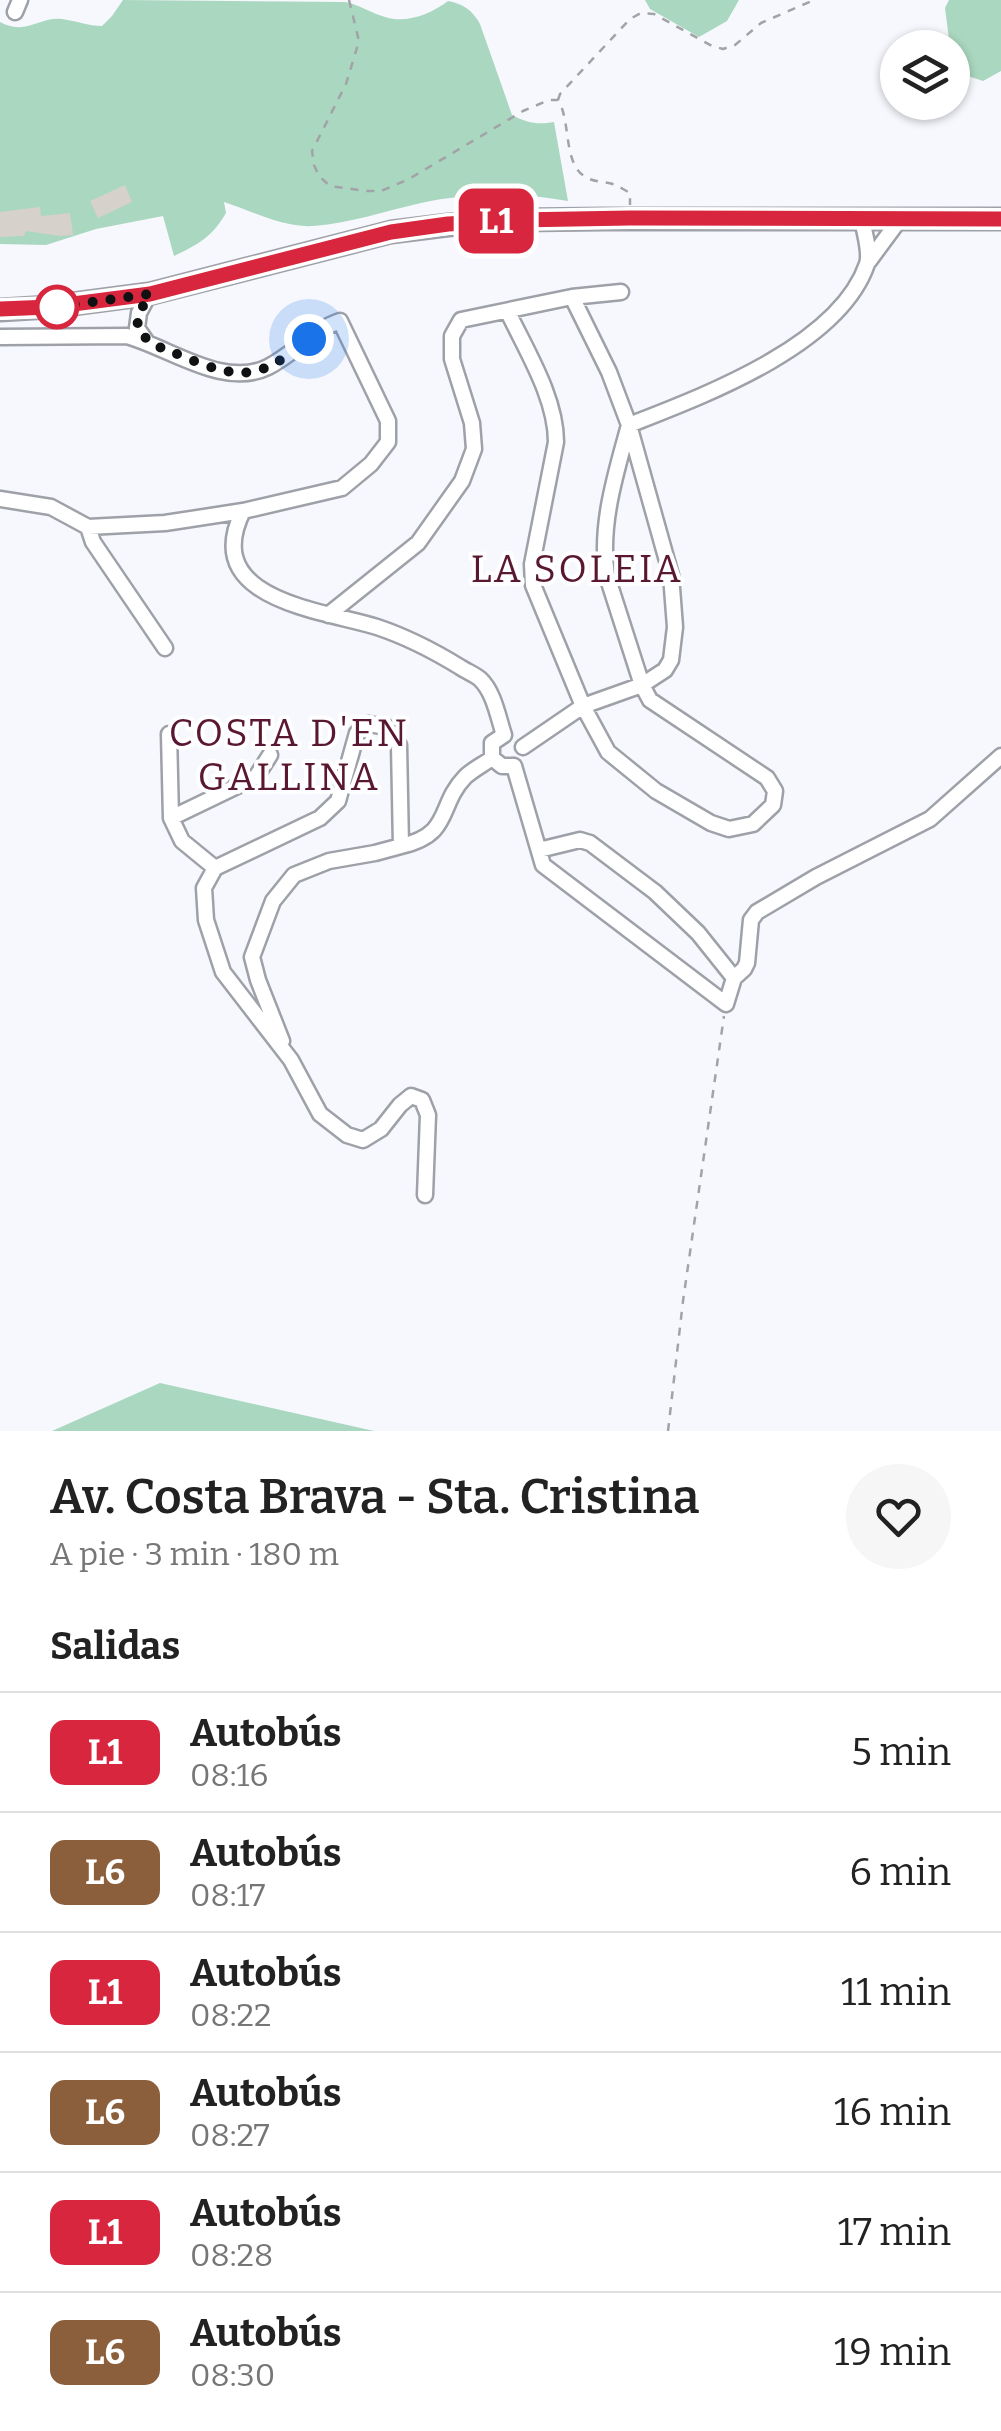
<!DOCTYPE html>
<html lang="es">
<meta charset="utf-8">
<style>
body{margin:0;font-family:Bitter,serif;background:#f6f6f6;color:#222;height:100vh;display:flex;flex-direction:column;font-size:38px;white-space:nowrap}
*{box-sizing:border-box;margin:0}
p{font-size:32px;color:#767676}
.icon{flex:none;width:55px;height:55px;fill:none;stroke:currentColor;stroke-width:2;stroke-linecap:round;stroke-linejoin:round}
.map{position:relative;height:1431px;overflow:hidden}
.panel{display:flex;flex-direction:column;background:#fff;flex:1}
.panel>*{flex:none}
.badge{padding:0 20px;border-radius:15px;font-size:35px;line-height:65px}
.tools{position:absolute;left:880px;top:30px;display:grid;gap:20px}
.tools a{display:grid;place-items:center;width:90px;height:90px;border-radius:50%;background:#fff;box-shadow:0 2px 8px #0004;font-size:50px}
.you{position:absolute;width:50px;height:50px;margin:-25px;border:8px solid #fff;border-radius:50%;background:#1a73e8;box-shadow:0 0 0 15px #1a73e833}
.map>.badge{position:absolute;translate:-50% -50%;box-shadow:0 0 0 5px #fff}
h2{padding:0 50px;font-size:38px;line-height:90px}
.round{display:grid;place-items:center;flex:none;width:105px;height:105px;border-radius:52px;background:#f6f6f6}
.headline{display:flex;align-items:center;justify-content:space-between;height:170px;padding:0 50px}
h1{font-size:48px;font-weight:600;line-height:75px}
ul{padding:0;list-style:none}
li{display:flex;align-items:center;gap:30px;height:120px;padding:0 50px;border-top:2px solid #e0e0e0}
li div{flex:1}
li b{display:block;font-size:38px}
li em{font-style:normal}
li .badge{min-width:110px;font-weight:700;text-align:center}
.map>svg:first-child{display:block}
.green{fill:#aad7bf}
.building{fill:#d7d1cc}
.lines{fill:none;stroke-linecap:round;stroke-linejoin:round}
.street-casing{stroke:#9ea1a8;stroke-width:19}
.secondary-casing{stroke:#9ea1a8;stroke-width:25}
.path{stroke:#a2a3a8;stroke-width:2.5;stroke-dasharray:8 8;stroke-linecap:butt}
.street{stroke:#fff;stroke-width:14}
.secondary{stroke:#fff;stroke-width:20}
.line-casing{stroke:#fff;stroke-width:22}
.line{stroke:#d7263d;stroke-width:15}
.walk{stroke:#101113;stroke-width:10;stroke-dasharray:0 18}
.stop-dot{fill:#fff;stroke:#d7263d;stroke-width:5}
.labels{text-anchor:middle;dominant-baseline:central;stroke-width:8;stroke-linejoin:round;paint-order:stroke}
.neighbourhood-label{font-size:38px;letter-spacing:2.5px;fill:#5a1731;stroke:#fff}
</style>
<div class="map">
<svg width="1001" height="1431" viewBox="0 0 1001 1431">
<rect width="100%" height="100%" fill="#f6f8fe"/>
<!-- green -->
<path class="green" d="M123 0 345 2C360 5 371 13 385 17 406 24 431 14 448 1 464 4 472 10 480 24L512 115C527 123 538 125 554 122L568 201C521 192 468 193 421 203 385 211 351 223 314 226 284 228 252 211 224 202L226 213C212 237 199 244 174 256L163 216 96 229 46 245 0 244V22C27 36 37 17 62 19 77 21 88 26 102 26L112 16Z
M645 0H739L727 21 699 37 650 9Z
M949 0H1001V71L983 81 953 71 952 48 950 47 945 8Z
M160 1383 374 1431H52Z"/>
<!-- building -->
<path class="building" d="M125 185 132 202 98 218 90 201Z
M40 207 41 216 70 213 73 235 60 236 26 231 24 236 0 237V212Z"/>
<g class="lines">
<!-- street casing -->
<g class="street-casing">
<path id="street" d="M15 12 20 0
M869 261 900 219
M508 312C527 352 556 398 556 442L532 564 533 585 583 706 608 752 656 791 711 823 729 829 753 824 773 805 775 791 767 778 650 700 642 685 607 576C599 525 616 473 629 425 703 396 839 346 867 264 871 252 864 232 862 219
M0 337 127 336C170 348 224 389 268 367 294 354 313 330 340 321L388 421V442L371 464 342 488 243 511 165 523 88 527 51 507 0 499
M146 341 137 328 139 313 149 294
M243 511C199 600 322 610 377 627 407 637 434 651 460 667 466 671 474 674 480 679 494 692 498 717 504 735
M88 527 93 542 165 648
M328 615 418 543 462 481 474 449 472 423 452 359V336L461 320 572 297 621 292
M169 734 171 818 182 841 215 868
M504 735 492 743V758L502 766H514
M523 747 583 706 642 685 665 670 671 660 675 627 671 575 629 425 609 372 572 297
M514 766 543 865 726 1004 734 978 698 933 655 892 590 843 580 840 539 850
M171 818 256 777 270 755
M734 978 744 969 747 963 751 920 757 912 816 877 930 819 1001 756
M282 1041 258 980 252 957 273 901 294 875 329 861 375 853 401 846
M425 1195 428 1115 422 1100 411 1096 400 1105 381 1129 363 1140 347 1135 320 1114 291 1060 223 972 206 920 204 888 215 868 320 818 338 801 357 733 369 724 386 727 399 745 401 846C453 834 437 806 465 777 472 770 484 764 492 758"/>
</g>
<!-- secondary casing -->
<g class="secondary-casing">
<path id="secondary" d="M0 310 50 307 149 294 391 232 448 225 517 220 604 219H1001"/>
</g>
<!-- path -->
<path class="path" d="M349 0 359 41 346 84 312 151 314 165 319 176 330 186 366 191H381L409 179 523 111 549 100H558C571 120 563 162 584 176 594 183 605 181 616 185 618 186 628 192 630 193V205
M558 100 560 94 630 19 641 13 654 14 712 46 723 49 735 45 761 23 814 0
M668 1431 683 1301 724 1016"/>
<!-- street -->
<use href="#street" class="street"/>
<!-- secondary -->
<use href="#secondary" class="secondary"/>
</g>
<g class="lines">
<!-- line casing -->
<g class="line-casing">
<path id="line" d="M0 309 50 307 150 294 391 232 448 224 517 220 630 218 1001 219"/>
</g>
<!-- line -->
<use href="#line" class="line"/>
<!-- walk -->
<path class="walk" d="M57 307 150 294 139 313 137 328C150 346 162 348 182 356 241 381 259 380 309 339"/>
</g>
<!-- markers -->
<circle class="stop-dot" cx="57" cy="307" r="20"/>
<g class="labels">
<!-- neighbourhood labels -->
<g class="neighbourhood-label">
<text x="577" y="569">LA SOLEIA</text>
<text x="289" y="733">COSTA D'EN<tspan x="289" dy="44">GALLINA</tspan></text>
</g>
</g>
</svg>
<div class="tools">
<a><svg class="icon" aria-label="layers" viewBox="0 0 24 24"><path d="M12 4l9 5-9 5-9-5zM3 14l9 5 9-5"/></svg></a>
</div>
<div class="you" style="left:309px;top:339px"></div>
<b class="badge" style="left:496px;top:221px;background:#d7263d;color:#fff">L1</b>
</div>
<section class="panel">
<div class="headline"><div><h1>Av. Costa Brava - Sta. Cristina</h1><p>A pie · 3 min · 180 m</p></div><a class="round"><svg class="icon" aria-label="heart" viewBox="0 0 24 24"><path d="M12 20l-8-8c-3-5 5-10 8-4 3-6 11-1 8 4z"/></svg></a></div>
<h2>Salidas</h2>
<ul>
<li><span class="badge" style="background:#d7263d;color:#fff">L1</span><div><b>Autobús</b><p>08:16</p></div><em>5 min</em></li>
<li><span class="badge" style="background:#8b5e3c;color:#fff">L6</span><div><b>Autobús</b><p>08:17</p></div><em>6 min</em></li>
<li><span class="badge" style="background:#d7263d;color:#fff">L1</span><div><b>Autobús</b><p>08:22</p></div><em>11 min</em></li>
<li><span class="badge" style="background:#8b5e3c;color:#fff">L6</span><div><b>Autobús</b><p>08:27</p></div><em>16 min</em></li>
<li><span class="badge" style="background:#d7263d;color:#fff">L1</span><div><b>Autobús</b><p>08:28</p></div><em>17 min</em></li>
<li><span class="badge" style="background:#8b5e3c;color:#fff">L6</span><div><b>Autobús</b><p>08:30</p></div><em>19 min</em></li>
</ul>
</section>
